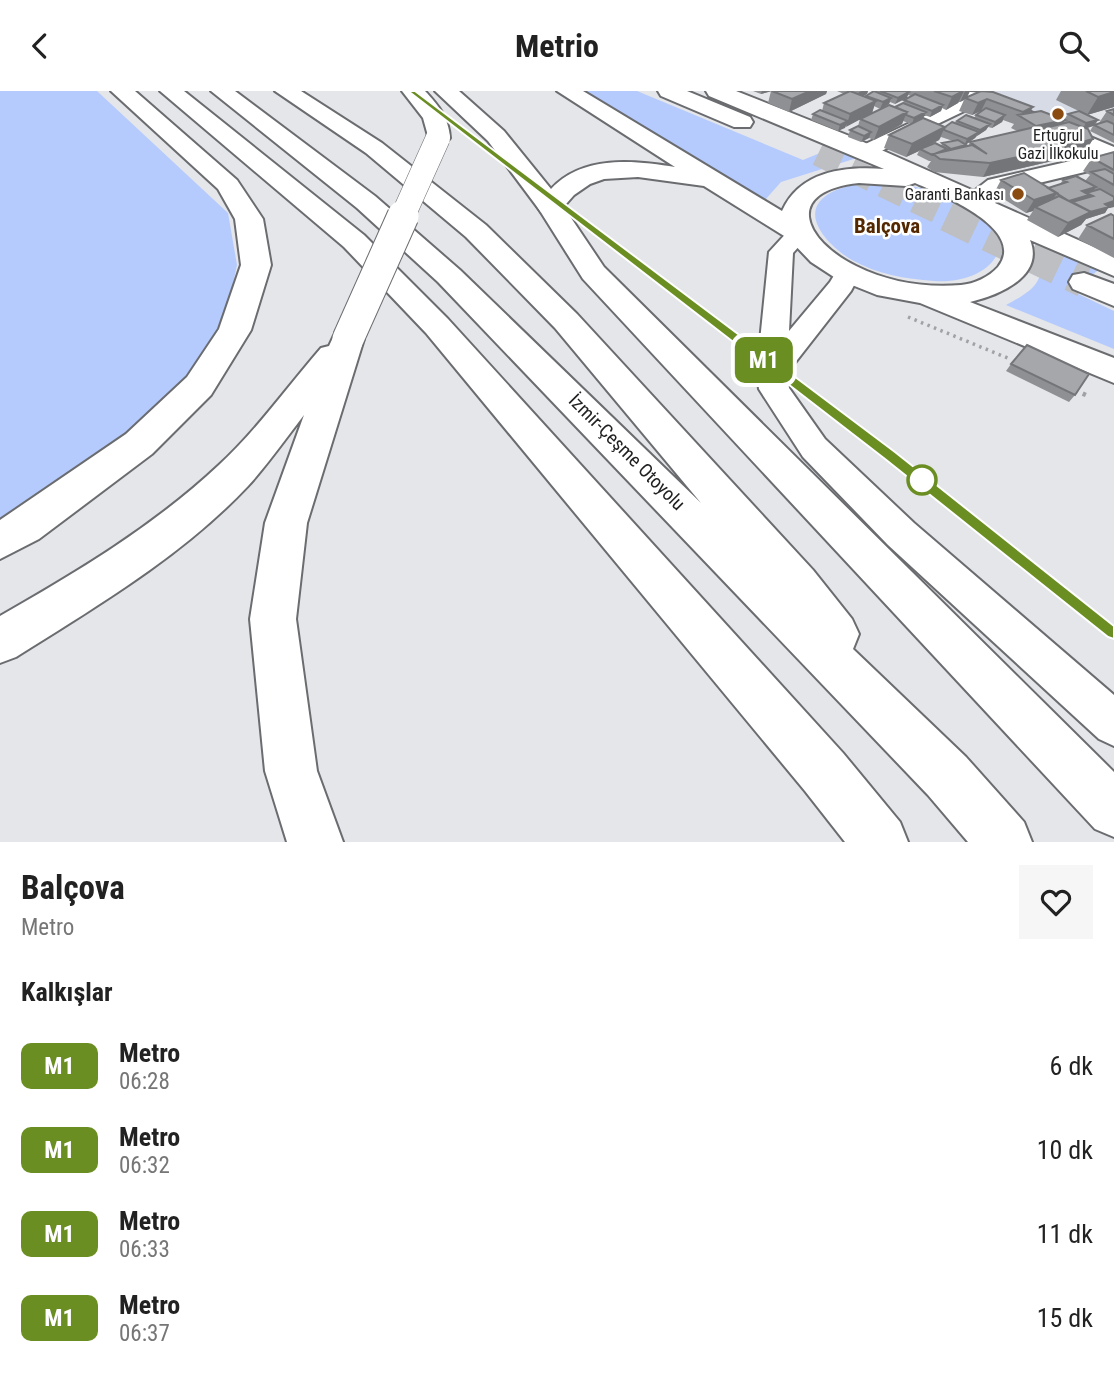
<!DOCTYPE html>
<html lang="tr">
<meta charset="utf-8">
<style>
body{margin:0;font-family:"Roboto Condensed",sans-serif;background:#f6f6f6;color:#222;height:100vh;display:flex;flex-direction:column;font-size:26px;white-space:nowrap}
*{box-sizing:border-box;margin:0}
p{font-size:23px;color:#767676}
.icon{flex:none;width:38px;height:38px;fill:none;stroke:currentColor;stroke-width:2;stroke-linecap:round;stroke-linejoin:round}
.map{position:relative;height:751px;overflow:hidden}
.panel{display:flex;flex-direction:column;background:#fff;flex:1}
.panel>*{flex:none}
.badge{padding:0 14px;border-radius:10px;font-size:24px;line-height:46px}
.map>.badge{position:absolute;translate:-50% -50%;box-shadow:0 0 0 4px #fff}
h2{padding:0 21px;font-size:26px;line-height:63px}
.round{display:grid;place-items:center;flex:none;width:74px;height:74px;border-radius:0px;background:#f6f6f6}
.summary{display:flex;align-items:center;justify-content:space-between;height:119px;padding:0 21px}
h1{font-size:33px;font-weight:700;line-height:52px}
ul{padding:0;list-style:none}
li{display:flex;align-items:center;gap:21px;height:84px;padding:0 21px}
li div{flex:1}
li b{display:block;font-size:26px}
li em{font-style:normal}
li .badge{min-width:77px;font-weight:700;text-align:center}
header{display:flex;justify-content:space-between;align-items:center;height:91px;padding:0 21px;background:#fff;font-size:32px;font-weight:700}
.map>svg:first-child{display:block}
.built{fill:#d7dbe6}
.green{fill:#b5cafd}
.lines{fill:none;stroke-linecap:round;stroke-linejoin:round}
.major-tunnel-far1{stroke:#bdbfc2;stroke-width:24;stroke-dasharray:24 12;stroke-linecap:butt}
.major-tunnel{stroke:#bdbfc2;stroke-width:31;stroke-dasharray:31 15;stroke-linecap:butt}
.minor-casing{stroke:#6a6c6f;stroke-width:4}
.major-casing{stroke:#6a6c6f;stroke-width:4}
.highway-casing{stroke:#6a6c6f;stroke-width:4}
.path-far1{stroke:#a1a2a5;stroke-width:3.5;stroke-dasharray:2.5 4.5;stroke-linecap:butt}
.path{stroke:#a1a2a5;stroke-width:4.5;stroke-dasharray:3.5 5;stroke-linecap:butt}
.minor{fill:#fff;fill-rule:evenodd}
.major{fill:#fff;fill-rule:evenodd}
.highway{fill:#fff;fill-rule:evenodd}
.highway-bridge-far1-casing{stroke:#6a6c6f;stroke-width:25;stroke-linecap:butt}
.highway-bridge-casing{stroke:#6a6c6f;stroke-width:33;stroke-linecap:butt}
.highway-bridge-far1{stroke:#fff;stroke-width:24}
.highway-bridge{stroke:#fff;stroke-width:31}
.wall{fill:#8f9093;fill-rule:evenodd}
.shaded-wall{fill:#747578}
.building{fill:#a6a7ab;stroke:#747578;stroke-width:2}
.line{fill:#6b8e23;stroke:#fff;stroke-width:2}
.poi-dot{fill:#8a4b10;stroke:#fff;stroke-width:2.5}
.stop-dot{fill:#fff;stroke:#6b8e23;stroke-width:3.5}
.labels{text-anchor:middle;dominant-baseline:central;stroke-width:5;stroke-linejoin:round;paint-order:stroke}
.far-poi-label{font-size:16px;fill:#212123;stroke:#fff}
.street-label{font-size:19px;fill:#212123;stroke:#fff}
.far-district-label{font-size:21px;font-weight:bold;fill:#532800;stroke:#fff}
</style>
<header><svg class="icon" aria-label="back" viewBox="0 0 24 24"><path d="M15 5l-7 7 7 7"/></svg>Metrio<svg class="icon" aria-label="search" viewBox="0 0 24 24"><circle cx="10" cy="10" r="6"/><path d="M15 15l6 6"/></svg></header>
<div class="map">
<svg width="1114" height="751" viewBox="0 0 1114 751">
<rect width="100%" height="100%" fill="#e4e6ea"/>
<!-- built -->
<path class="built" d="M973 0H1114V15L1054 31Z"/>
<!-- green -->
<path class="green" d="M0 0H97L228 122 237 174 227 221 190 289 64 393 0 434Z
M584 0H637L803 69 837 55 860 66 781 91 765 109Z
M868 91C905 92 942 98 974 120 1029 157 982 194 934 190 905 188 877 183 852 169 831 157 797 124 827 104 839 96 853 94 868 91Z
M1045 151 1101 177 1072 200 1114 220V258L1006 214C1042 195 1041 190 1045 151Z"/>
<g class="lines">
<!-- major-tunnel-far1 -->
<path class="major-tunnel-far1" d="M818 63 951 127"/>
<!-- major-tunnel -->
<path class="major-tunnel" d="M947 125 1084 191"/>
<!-- minor casing -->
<g class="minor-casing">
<path id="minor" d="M954 0 986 2 1114 56V69L979 13 873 64H859L856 60 859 56 963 7Z
M799 135 807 137 811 142 793 162 789 240 830 191 838 178 847 175 856 178 860 183 851 200 787 282 789 297 825 348 914 432 1114 604V655L1099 648 888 454 803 366 759 298 757 280 769 161 791 137Z"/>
</g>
<!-- major casing -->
<g class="major-casing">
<path id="major" d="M435 0H459L504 40 551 98C582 64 634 69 675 76L557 0H583L782 120C800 80 844 75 884 78L709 5 706 0H736L852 46 974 100 988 89 1114 60V74L1006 100 995 112 1114 165V185L1030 149C1045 186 997 205 970 211L1114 267V292L920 212 877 204 837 188 811 171 789 148 704 95 638 86 604 88 590 93 574 104 559 121 550 123 541 121 488 50ZM859 92 906 95 915 92C940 103 1028 138 998 176 989 186 974 193 961 194 925 197 888 191 856 175 803 149 783 100 859 92Z
M658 0H687L750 26 753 31 750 36H734L661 5Z
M1084 182 1114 193V215L1073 198 1069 191 1073 184Z"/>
</g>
<!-- highway casing -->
<g class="highway-casing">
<path id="highway" d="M111 0H135L237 89 263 128 271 174 251 239 211 304 152 363 39 448 0 468V429L126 343 187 286 219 238 241 174 235 128 218 98Z
M160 0H184L364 144 448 228 843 662 900 731 908 751H845L805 700 426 242 344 156Z
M211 0H235L375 105 460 179 701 412 555 237 466 146 366 62 275 0H301L382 52 486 134 577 223 813 479 852 528 859 543 853 558 966 666 1024 731 1032 751H968L928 704 438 191 357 117Z
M402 0H425C438 14 449 27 450 47L446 52H430L423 27Z
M550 107 559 109 604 176 1114 681V746L1095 738 583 188 537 115 541 109Z
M348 237 360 240 364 248 307 432 296 528 317 680 343 751H287L265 680 250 528 265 432 304 324C286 347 268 373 248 395 182 465 97 515 16 566L0 572V525C77 481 154 435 219 374 256 340 288 295 321 257L329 255 336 240Z"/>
</g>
<!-- path-far1 -->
<path class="path-far1" d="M908 226 1010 268"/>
<!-- path -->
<path class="path" d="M1075 299 1090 306"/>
<!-- minor -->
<use href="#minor" class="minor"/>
<!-- major -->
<use href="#major" class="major"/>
<!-- highway -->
<use href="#highway" class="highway"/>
<!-- highway-bridge-far1 casing -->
<g class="highway-bridge-far1-casing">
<path id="highway-bridge-far1" d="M402 127 438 47"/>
</g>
<!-- highway-bridge casing -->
<g class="highway-bridge-casing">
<path id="highway-bridge" d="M348 248 403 125"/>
</g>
<!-- highway-bridge-far1 -->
<use href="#highway-bridge-far1" class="highway-bridge-far1"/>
<!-- highway-bridge -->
<use href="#highway-bridge" class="highway-bridge"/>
</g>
<!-- wall -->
<path class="wall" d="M753 0H827L826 3 789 21 768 12 771 0 761 3Z
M837 0H868L867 3 863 5 865 6 876 0H970L967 6 981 0 1029 22 1064 29 1068 23 1098 29 1095 34 1099 32 1107 20 1114 18V52L1090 40 1093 35 1086 37 1093 48 1085 61 1063 67H1062L1061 68 983 86 934 81 927 76 931 70H929L917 64 919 60 906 66 884 57 889 44 911 33 903 30 902 33 874 49 869 47 861 51 848 46 850 39 858 35 860 28 895 16 903 12 904 9 911 5 908 4 895 13 890 11 889 13 880 18 874 15 872 22 846 35 838 40 811 29 813 23 822 20 824 12 844 3ZM964 9 959 20 972 24 981 20 976 24 974 27 957 30 955 32 945 36 923 27 924 24 930 26 941 20 942 17 946 19 958 12 959 11H960ZM1003 29 1014 33 1011 37 1017 40 970 51 968 55 965 56V54L975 47 977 45 986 39 988 36 992 37 1002 31ZM941 46 953 50 942 52 941 55 930 54 939 49Z
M1061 0H1114V16L1087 24 1056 9Z
M1114 61V116L1108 117 1105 122 1086 128 1081 134 1058 146 1027 129 1033 120 1026 122 994 102 1001 89 1048 97 1060 93 1063 89 1085 90 1090 84 1083 80 1092 67Z
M1114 125V167L1078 148 1087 134Z
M1011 273 1075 304 1069 311 1006 280Z"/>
<!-- shaded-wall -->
<path class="shaded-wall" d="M762 0H772L761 3Z
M810 0H827L826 3 789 21 792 8Z
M862 0H868L867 3 857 8 859 1Z
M964 0 958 12 946 19 952 6Z
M965 0H970L966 8 965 7 964 9 960 11Z
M909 1 907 7 895 13 898 7Z
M1114 1V16L1087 24 1098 6Z
M891 7 889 13 880 18 883 11Z
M987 8 981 20 972 24 978 12Z
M876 10 872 22 846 36 850 23Z
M943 14 941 20 930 26 932 20Z
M1033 16 1026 29 1020 26 1023 21Z
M907 21 902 33 874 49 879 36Z
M926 21 923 27 912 33 914 27Z
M1005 24 1002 31 992 37 995 31Z
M1065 29 1058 42 1041 38 1036 46 1029 48 1036 35Z
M1098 29 1093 35 1082 39 1086 32Z
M848 30 845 37 838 40 840 34Z
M990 33 986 39 977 45 980 39Z
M945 36 939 49 921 58H920L919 60 906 66 912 53Z
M871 41 869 47 861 51 864 45Z
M979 41 975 47 964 55 967 48Z
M1093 48 1085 61 1063 67 1071 54Z
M1069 55 1061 68 983 86 990 72Z
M1096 96 1091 103 1084 105 1082 100Z
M1057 102 1049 115 1035 116 1033 120 1026 122 1034 109Z
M1089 104 1085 111 1069 115V110Z
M1114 110V116L1108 117 1105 122 1086 128 1081 134 1058 146 1068 132 1105 113Z"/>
<!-- building -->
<path class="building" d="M772 0H810L792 8Z
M850 0 876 10 850 23 824 12Z
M874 0 891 7 883 11 866 5Z
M880 0H906L909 1 898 7Z
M934 0H963L952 6Z
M981 0 993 1 1033 16 1023 21 987 8 978 12 965 7Z
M1086 0H1114V1L1098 6Z
M915 3 943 14 932 20 904 9Z
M903 12 926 21 914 27 906 24 907 21 895 16Z
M889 14 907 21 879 36 860 28Z
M986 17 1005 24 995 31 976 24Z
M1114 18V24L1107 20Z
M820 19 848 30 840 34 813 23Z
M1041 20 1065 29 1036 35 1018 24Z
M1079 20 1098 29 1086 32 1068 23Z
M966 24 990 33 980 39 957 30Z
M923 27 945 36 912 53 889 44Z
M1107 30 1114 33V44L1094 34Z
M952 31 979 41 967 48 944 39 945 36Z
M1069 31 1088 38 1093 48 1071 54 1041 38Z
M858 35 871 41 864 45 850 39Z
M1035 36 1069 55 990 72 940 68 933 63 972 54 987 63 970 51Z
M958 49 966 54 951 58 942 52Z
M935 52 947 58 932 64 920 58Z
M1114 61V79L1092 67Z
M1105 78 1114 83V94L1091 81Z
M1024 82 1057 102 1034 109 1001 89Z
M1076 85 1096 96 1082 100 1089 104 1069 110 1048 97 1067 91 1063 89Z
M1100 98 1114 106V110L1105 113 1109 116 1090 121H1091L1072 111 1093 105 1086 102Z
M1059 105 1091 121 1068 132 1035 116Z
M1111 123 1114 125V148L1087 134Z
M1027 254 1089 283 1075 304 1011 273Z"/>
<!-- line -->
<path class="line" d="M408 0H415L895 361 1114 535V548L1108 546 885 368Z"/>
<!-- markers -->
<g class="poi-dot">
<circle cx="1058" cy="23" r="7"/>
<circle cx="1018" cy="103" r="7"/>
</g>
<circle class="stop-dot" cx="922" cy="389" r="14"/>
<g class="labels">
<!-- far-poi labels -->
<g class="far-poi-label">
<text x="1058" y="44">Ertuğrul<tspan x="1058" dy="18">Gazi İlkokulu</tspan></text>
<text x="1004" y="103" text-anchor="end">Garanti Bankası</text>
</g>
<!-- street labels -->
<g class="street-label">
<text transform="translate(627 361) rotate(45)">İzmir-Çeşme Otoyolu</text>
</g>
<!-- far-district labels -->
<g class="far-district-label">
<text x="887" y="135">Balçova</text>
</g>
</g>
</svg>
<b class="badge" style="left:764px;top:269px;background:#6b8e23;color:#fff">M1</b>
</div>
<section class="panel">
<div class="summary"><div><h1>Balçova</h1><p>Metro</p></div><a class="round"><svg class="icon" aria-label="heart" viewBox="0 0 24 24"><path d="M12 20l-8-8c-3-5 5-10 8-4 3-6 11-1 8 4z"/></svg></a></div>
<h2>Kalkışlar</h2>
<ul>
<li><span class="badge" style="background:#6b8e23;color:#fff">M1</span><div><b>Metro</b><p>06:28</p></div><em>6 dk</em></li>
<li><span class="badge" style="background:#6b8e23;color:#fff">M1</span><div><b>Metro</b><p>06:32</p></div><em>10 dk</em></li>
<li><span class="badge" style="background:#6b8e23;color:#fff">M1</span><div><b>Metro</b><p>06:33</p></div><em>11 dk</em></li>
<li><span class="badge" style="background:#6b8e23;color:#fff">M1</span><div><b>Metro</b><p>06:37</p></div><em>15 dk</em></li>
</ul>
</section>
